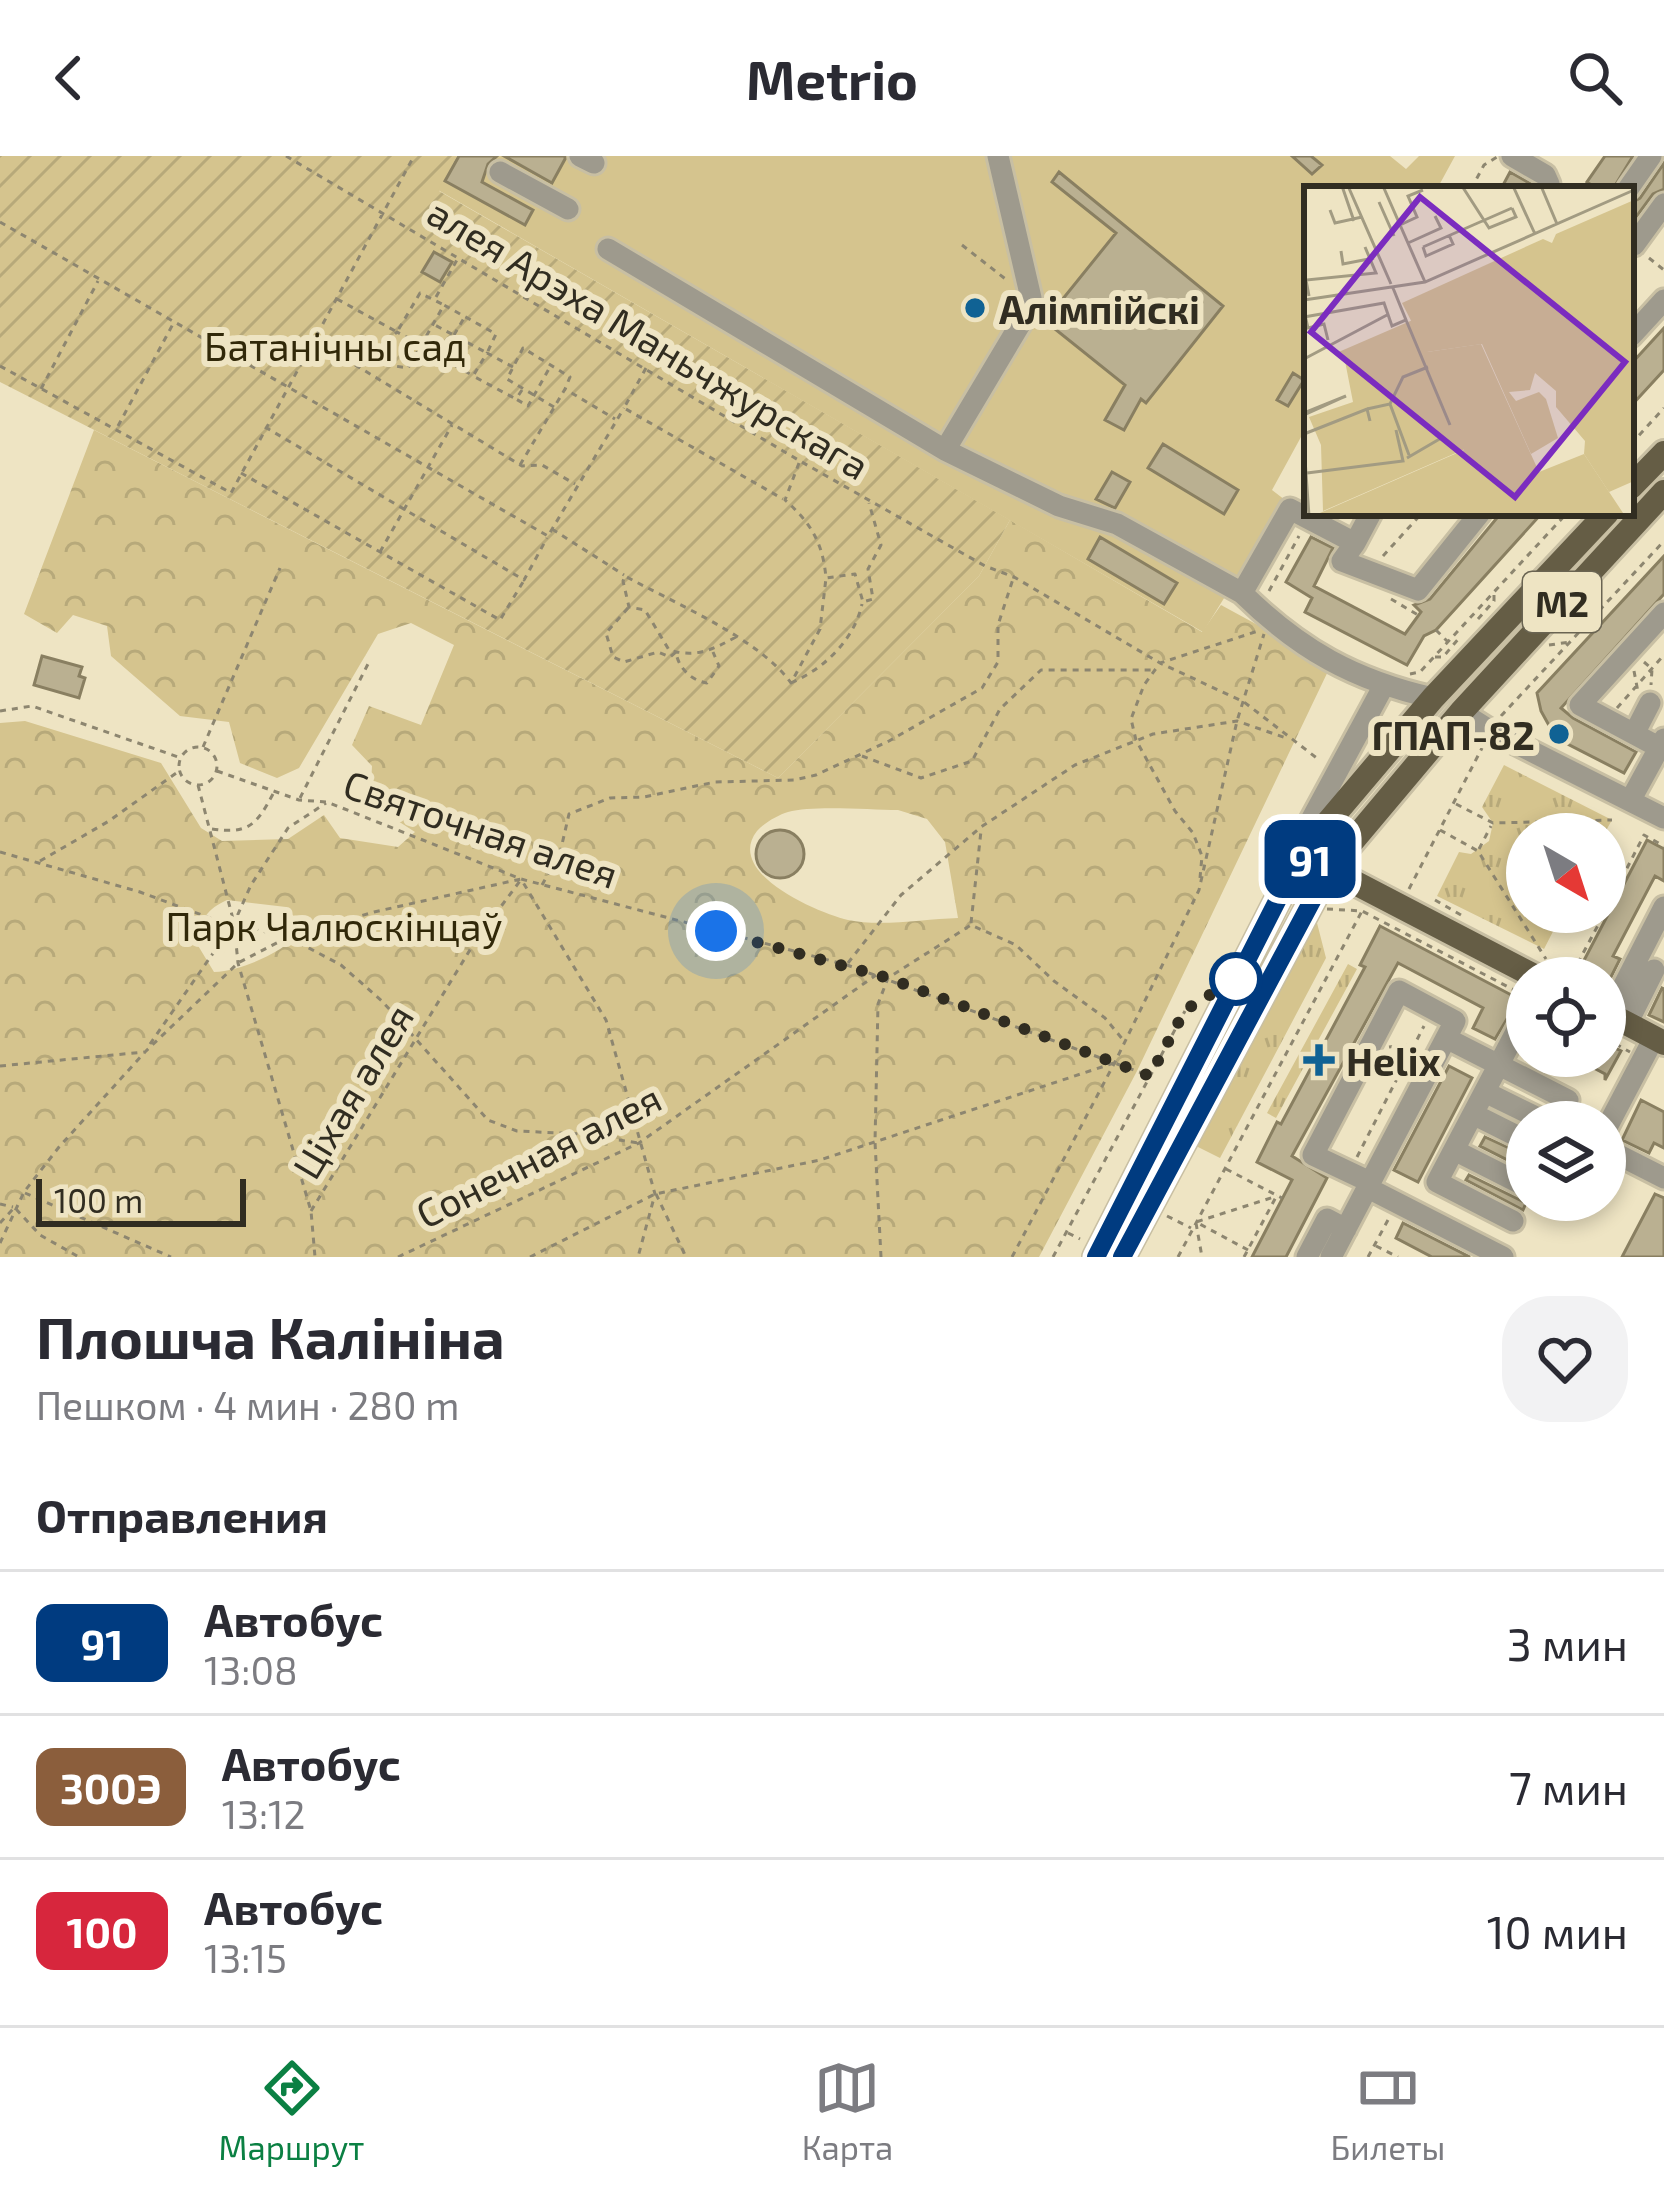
<!DOCTYPE html>
<html lang="ru">
<meta charset="utf-8">
<style>
body{margin:0;font-family:"Exo 2",sans-serif;background:#f2f2f3;color:#2b2b33;height:100vh;display:flex;flex-direction:column;font-size:45px;white-space:nowrap}
*{box-sizing:border-box;margin:0}
p{font-size:39px;color:#7c7c81}
.icon{flex:none;width:66px;height:66px;fill:none;stroke:currentColor;stroke-width:2;stroke-linecap:round;stroke-linejoin:round}
.map{position:relative;height:1101px;overflow:hidden}
.drawer{display:flex;flex-direction:column;background:#fff;flex:1}
.drawer>*{flex:none}
.badge{padding:0 24px;border-radius:18px;font-size:42px;line-height:78px}
.needle{width:78px;rotate:141deg}
.tools{position:absolute;left:1506px;top:657px;display:grid;gap:24px}
.tools a{display:grid;place-items:center;width:120px;height:120px;border-radius:50%;background:#fff;box-shadow:0 6px 18px #0003;font-size:60px}
.scale{position:absolute;left:36px;bottom:30px;width:210px;box-sizing:border-box;padding-left:12px;border:6px solid #312d21;border-top:0;font-size:33px;line-height:42px;white-space:nowrap;color:#312d21;-webkit-text-stroke:9px #eee4c3;paint-order:stroke}
.you{position:absolute;width:60px;height:60px;margin:-30px;border:9px solid #fff;border-radius:50%;background:#1a73e8;box-shadow:0 0 0 18px #1a73e833}
.map>.badge{position:absolute;translate:-50% -50%;box-shadow:0 0 0 6px #fff}
h2{padding:0 36px;font-size:45px;line-height:108px}
.round{display:grid;place-items:center;flex:none;width:126px;height:126px;border-radius:48px;background:#f2f2f3}
.summary{display:flex;align-items:center;justify-content:space-between;height:204px;padding:0 36px}
h1{font-size:57px;font-weight:700;line-height:90px}
ul{padding:0;list-style:none}
li{display:flex;align-items:center;gap:36px;height:144px;padding:0 36px;border-top:3px solid #e1e1e2}
li div{flex:1}
li b{display:block;font-size:45px}
li em{font-style:normal}
li .badge{min-width:132px;font-weight:700;text-align:center}
header{display:flex;justify-content:space-between;align-items:center;height:156px;padding:0 36px;background:#fff;font-size:54px;font-weight:700}
.menu{display:flex;justify-content:space-around;align-items:center;height:168px;border-top:3px solid #e1e1e2;background:#fff;font-size:33px;color:#7c7c81}
.menu a{display:grid;justify-items:center;gap:6px}
.menu .current{color:#0b8043}
.map>svg:first-child{display:block}
.grass{fill:url(#grass-tufts)}
.forest{fill:url(#forest-crowns);fill-rule:evenodd}
.garden{fill:url(#garden-furrows)}
.pitch{fill:#d5c48e}
.building{fill:#bab091;stroke:#897f61;stroke-width:3}
.lines{fill:none;stroke-linecap:round;stroke-linejoin:round}
.minor-casing{stroke:#c8bfa3;stroke-width:27}
.major-casing{stroke:#c8bfa3;stroke-width:30}
.path{stroke:#8d8670;stroke-width:3;stroke-dasharray:6 6;stroke-linecap:butt}
.minor{stroke:#9e9a8d;stroke-width:21}
.major{stroke:#655d45;stroke-width:24}
.line-casing{stroke:#fff;stroke-width:27}
.line{stroke:#003b80;stroke-width:18}
.walk{stroke:#312d21;stroke-width:12;stroke-dasharray:0 21.6}
.poi-dot{fill:#106294;stroke:#eee4c3;stroke-width:4.5}
.stop-dot{fill:#fff;stroke:#003b80;stroke-width:6}
.labels{text-anchor:middle;dominant-baseline:central;stroke-width:12;stroke-linejoin:round;paint-order:stroke}
.shield{fill:#eee4c3;stroke:#6a6452;stroke-width:3}
.shield-label{font-size:36px;font-weight:bold;fill:#312d21}
.poi-label{font-size:39px;font-weight:bold;fill:#312d21;stroke:#eee4c3;text-anchor:start}
.street-label{font-size:39px;fill:#312d21;stroke:#eee4c3}
.park-label{font-size:39px;fill:#312809;stroke:#eee4c3}
.inset-road{fill:none;stroke:#a29b82;stroke-width:3}
.view{fill:#7b2cbf;fill-opacity:0.15;stroke:#7b2cbf;stroke-width:6}
.inset-edge{fill:none;stroke:#312d21;stroke-width:6}
</style>
<header><svg class="icon" aria-label="back" viewBox="0 0 24 24"><path d="M15 5l-7 7 7 7"/></svg>Metrio<svg class="icon" aria-label="search" viewBox="0 0 24 24"><circle cx="10" cy="10" r="6"/><path d="M15 15l6 6"/></svg></header>
<div class="map">
<svg width="1664" height="1101" viewBox="0 0 1664 1101">
<defs>
<pattern id="grass-tufts" width="24" height="20" patternUnits="userSpaceOnUse" patternTransform="scale(3)"><rect width="24" height="20" fill="#d5c48e"/><path d="M3 7l-1-3M5 7V3M7 7l1-3M15 17l-1-3M17 17v-4M19 17l1-3" fill="none" stroke="#b7a97a"/></pattern>
<pattern id="forest-crowns" width="20" height="18" patternUnits="userSpaceOnUse" patternTransform="scale(3)"><rect width="20" height="18" fill="#d5c48e"/><path d="M2 6a3 3 0 1 1 6 0M12 15a3 3 0 1 1 6 0" fill="none" stroke="#b7a97a"/></pattern>
<pattern id="garden-furrows" width="10" height="10" patternUnits="userSpaceOnUse" patternTransform="scale(3)"><rect width="10" height="10" fill="#d5c48e"/><path d="M-1 1l2-2M0 10L10 0M9 11l2-2" fill="none" stroke="#b7a97a"/></pattern>
</defs>
<rect width="100%" height="100%" fill="#eee4c3"/>
<!-- grass -->
<path class="grass" d="M1504 609 1612 664 1604 678H1527V756H1563L1544 793 1437 740 1459 696 1471 698 1489 685 1493 667 1482 651Z
M1316 763 1326 802 1220 1002 1196 990Z
M1348 808 1357 813 1276 962 1267 957Z"/>
<!-- forest -->
<path class="forest" d="M94 274 778 622 979 420 1010 364 1202 476 1221 449 1331 509 1137 915 1039 1101H0V567L25 565 161 607 201 672 222 685 288 683 324 659 340 682 398 691 415 676 370 647 372 610 352 589 369 550 421 569 454 489 411 467 378 478 299 612 277 622 240 607 229 566 180 560 111 500 107 470 73 459 57 477 24 458ZM898 654 927 663 945 686 958 762C924 763 881 771 848 764 818 757 724 717 757 675 764 667 778 659 788 656 813 649 870 654 898 654ZM227 744 286 751 301 769V777C280 797 244 814 214 816L194 783C202 763 207 753 227 744Z"/>
<!-- garden -->
<path class="garden" d="M0 0H457L439 35 1010 364 979 420 778 622 0 226Z"/>
<!-- pitch -->
<path class="pitch" d="M457 0H1390L1406 13 1419 0H1455L1437 33H1307V270L1272 334 1285 344 1203 476 438 34Z"/>
<!-- building -->
<path class="building" d="M459 0H497L488 8 482 26 533 54 525 69 445 25Z
M504 0H565V3L552 27Z
M1292 0H1311L1322 9 1312 18Z
M1605 0H1633L1613 33H1597L1587 26Z
M1664 7V33L1653 38 1631 68V47L1640 42Z
M1059 16 1223 150 1146 247 1141 243 1124 274 1105 264 1125 229 1045 165 1116 77 1052 26Z
M1510 16 1533 29 1532 33H1501Z
M434 96 452 106 440 126 422 116Z
M1664 172V214L1631 250V208Z
M1293 217 1304 224 1288 250 1277 244Z
M1163 288 1238 334 1224 358 1148 312Z
M1112 316 1130 326 1115 352 1096 343Z
M1501 357H1542L1436 474 1424 480 1407 509 1305 456 1312 442 1286 426 1311 381 1333 392 1314 430 1405 478 1421 456 1414 449 1430 443Z
M1100 381 1177 427 1164 448 1088 403Z
M1664 400V438L1561 552 1573 562 1636 596 1624 617 1556 582 1541 555 1537 537Z
M42 500 82 511 79 520 85 522 79 542 34 529Z
M756 698a24 24 0 1 1 48 0a24 24 0 1 1-48 0Z
M1647 684 1664 693V725L1655 720 1613 800 1620 803 1608 827 1605 822 1580 812Z
M1380 770 1519 843 1495 883 1473 872 1483 852 1398 807 1292 1000 1327 1022 1286 1101H1252L1292 1024 1257 1006 1277 966 1281 968 1365 811 1360 809Z
M1662 832 1664 833V866L1649 859Z
M1605 887 1621 895 1605 924V918L1571 900H1605Z
M1449 910 1472 922 1418 1026 1394 1014Z
M1641 944 1664 956V992L1654 987 1649 997 1622 984Z
M1485 981 1527 1000V1014L1480 990Z
M1469 1019 1526 1047 1523 1054 1466 1024Z
M1655 1038 1664 1042V1101H1622Z
M1403 1067 1470 1101H1432L1396 1082Z"/>
<g class="lines">
<!-- minor casing -->
<g class="minor-casing">
<path id="minor" d="M580 0 594 7
M1512 0 1545 19 1549 28 1547 33
M500 16 568 53
M1628 33 1651 0
M1631 87 1634 89 1664 48
M608 93 945 294 1059 350 1117 368 1242 437
M1631 180 1664 144
M945 294 1028 155 1031 142 998 0
M1355 387 1371 357
M1664 457 1580 549 1664 594
M1433 542C1354 524 1300 494 1242 437L1290 353 1355 387 1342 405 1418 434 1480 357
M1461 556 1491 575 1664 662
M1634 578 1650 547
M1630 645 1664 583
M1302 697 1310 666 1383 531
M1609 858 1664 751
M1627 868 1654 814
M1446 882 1568 944 1556 966
M1485 936 1546 966
M1473 958 1527 985
M1605 975 1654 882
M1605 992 1664 1022
M1454 994 1527 1031
M1368 1032 1503 1101
M1513 1065 1437 1026 1527 855
M1307 1101 1327 1063 1346 1073
M1331 1101 1455 865 1399 835 1313 999 1370 1026"/>
</g>
<!-- major casing -->
<g class="major-casing">
<path id="major" d="M1631 331 1664 297
M1319 708 1538 822
M1605 856 1664 887
M1096 1101 1301 698 1433 542 1607 357
M1122 1101 1329 713 1461 556 1664 336"/>
</g>
<!-- path -->
<path class="path" d="M286 0 800 305 985 410 1014 421 1160 507 1244 546 1318 603
M1471 33 1484 9 1497 1
M0 66 548 380 624 252
M962 89 1008 125
M1649 102 1664 114
M436 141 458 102
M337 143 397 176 420 137 442 148
M454 179 464 162
M314 184 522 310 542 309 575 328
M421 189 397 176 380 191 376 200 388 209 408 212 444 149 496 178 487 197 433 168
M417 197 448 215 464 187
M454 209 472 219
M0 210 231 337 414 0
M513 211 487 197 473 220 516 243
M646 212 624 252 783 343
M41 233 98 125
M522 234 516 243 528 250 550 211
M554 251 507 223 523 192 570 221 565 233
M118 270 173 168
M265 271 524 424 547 382
M1631 288 1664 252
M799 307 785 344C811 367 823 387 826 422L855 418 863 446 873 443 868 413 881 389 869 347
M520 309 565 233 615 263
M241 317 500 464 523 426
M552 373 624 419
M380 396 452 269
M1383 400 1422 357
M1269 435 1299 380
M1391 443 1418 459
M628 452 606 477 613 501 624 506 658 496 670 501 676 496C678 512 692 525 707 527L719 510 713 496
M1478 463 1494 445V435
M1436 474 1447 485
M736 481C712 494 696 502 669 494L645 454 629 451 623 425 625 420C674 447 760 483 791 527L820 473 826 422
M1549 489 1570 486
M1435 501H1443L1460 481
M1644 506 1652 513 1651 529
M1634 515 1638 536
M1410 518 1420 516 1567 357
M791 527C825 512 854 484 862 448
M1617 552 1664 499
M0 555 32 550 181 602
M1501 560 1664 385
M179 610a19 19 0 1 1 38 0a19 19 0 1 1-38 0Z
M203 591 280 412
M862 600 921 622 972 605 1000 553 1041 514H1153
M217 615 299 644 327 646 521 723 847 809 1150 920
M198 629 234 767 238 807 311 1055 315 1101
M300 642 370 504
M1456 648 1493 667 1612 664
M212 673C248 678 256 670 273 638
M1440 674 1478 695 1546 803
M1479 693 1491 670
M0 696 140 736 218 765 288 781 341 809 382 845 488 964 517 975 582 978 638 987
M40 705 109 665 179 615
M1200 722 1202 700 1193 677 1175 655 1136 584 1131 563 1144 529 1160 507 1258 475
M542 729 560 697 569 658 610 642 644 641 715 626 794 624 816 619 889 585 982 532 998 506V469L1013 423
M1409 733 1482 592
M1435 744 1461 759
M1327 753 1362 755 1520 837
M1605 755 1644 679 1664 690
M971 767 981 675
M848 807 901 739 981 671 1075 609 1153 578 1237 565 1286 582
M1553 811 1572 822
M1572 818 1604 758
M1605 882 1630 896
M150 888 234 767 251 729 288 672 326 647
M1389 891 1415 888
M0 910 144 896
M1357 1001 1424 870
M1226 1013 1282 1042
M25 1037 171 1101
M656 1038 686 1101
M0 1048 13 1051
M16 1053 40 1079 79 1101
M311 1055 476 784 520 725
M1167 1060 1191 1072
M0 1067 13 1053
M1196 1067 1202 1101
M1068 1077 1080 1083
M0 1087 24 1036 59 991 145 896 238 807 288 781 374 756 521 723 606 864 655 1038 638 1101
M1376 1090 1398 1101
M1248 1094 1196 1066 1277 1040
M398 1101 639 987 876 819
M530 1101 655 1038 820 1004 1114 907
M881 1101 875 986 878 848 888 822 971 769 1016 789 1054 825 1105 862 1124 885
M1012 1101 1115 906 1199 734 1237 565 1264 478
M1053 1101 1185 855
M1178 1101 1362 755
M1244 1101 1276 1041
M1368 1101 1388 1064"/>
<!-- minor -->
<use href="#minor" class="minor"/>
<!-- major -->
<use href="#major" class="major"/>
</g>
<g class="lines">
<!-- line casing -->
<g class="line-casing">
<path id="line" d="M1096 1101 1301 698 1329 713 1122 1101"/>
</g>
<!-- line -->
<use href="#line" class="line"/>
<!-- walk -->
<path class="walk" d="M716 775 888 822 1150 920 1185 854 1236 823"/>
</g>
<!-- markers -->
<g class="poi-dot">
<circle cx="975" cy="152" r="12"/>
<circle cx="1559" cy="578" r="12"/>
<path d="M1313 886h12v12h12v12h-12v12h-12v-12h-12v-12h12z"/>
</g>
<circle class="stop-dot" cx="1236" cy="823" r="24"/>
<g class="labels">
<!-- shield labels -->
<rect class="shield" x="1523" y="416" width="78" height="60" rx="9"/>
<g class="shield-label">
<text x="1562" y="446">М2</text>
</g>
<!-- poi labels -->
<g class="poi-label">
<text x="999" y="152">Алімпійскі</text>
<text x="1535" y="578" text-anchor="end">ГПАП-82</text>
<text x="1346" y="904">Helix</text>
</g>
<!-- street labels -->
<g class="street-label">
<text transform="translate(649 182) rotate(31)">алея Арэха Маньчжурскага</text>
<text transform="translate(481 672) rotate(19)">Святочная алея</text>
<text transform="translate(352 935) rotate(-59)">Ціхая алея</text>
<text transform="translate(538 999) rotate(-27)">Сонечная алея</text>
</g>
<!-- park labels -->
<g class="park-label">
<text x="335" y="189">Батанічны сад</text>
<text x="334" y="769">Парк Чалюскінцаў</text>
</g>
</g>
<!-- overview -->
<g transform="translate(1304 30)">
<rect width="330" height="330" fill="#eee4c3"/>
<path d="M330 14V295L305 306 280 268 281 255 252 221V205L231 187 226 204 205 206 212 215 235 206 242 213 254 252 227 268 178 158 123 166 98 117 239 53 248 57 252 48Z" fill="#d5c48e"/>
<path d="M177 158 235 286 280 268 321 330H9L160 264 123 166Z" fill="#d5c48e"/>
<path d="M111 133 161 263 19 325 17 259 5 231 49 216 40 170 30 168Z" fill="#d5c48e"/>
<path class="inset-road" d="M38 0 50 35M44 0 87 98M79 0 121 96M158 0 185 42 212 31 208 22M209 0 231 48M237 0 253 38M75 16 90 50M26 24 31 37 58 31M96 39 113 31 104 10 119 4M104 57 137 42 131 30M119 61 208 22M119 61 122 70 149 58 145 49M37 65 39 78 70 72M5 110 2 94 72 87 61 61M0 114 121 96 330 4M1 129 4 142 20 138 24 154M0 131 80 117 88 140 102 134 89 102M102 134 146 239M0 173 83 129M86 218 105 269M63 223 86 218 99 191 124 181M0 227 42 210 0 229M0 248 63 223 66 235M0 259 5 330M103 272 139 251M3 287 99 275 92 244"/>
<path class="view" d="M116 11 321 176 211 311 7 146Z"/>
<rect width="330" height="330" class="inset-edge"/>
</g>
</svg>
<div class="tools">
<a><svg class="needle" viewBox="-14 -14 28 28"><path d="M0-13l5 13h-10z" fill="#e53935"/><path d="M0 13l5-13h-10z" fill="#7c7c81"/></svg></a>
<a><svg class="icon" aria-label="locate" viewBox="0 0 24 24"><circle cx="12" cy="12" r="6"/><path d="M12 2v4M12 18v4M2 12h4M18 12h4"/></svg></a>
<a><svg class="icon" aria-label="layers" viewBox="0 0 24 24"><path d="M12 4l9 5-9 5-9-5zM3 14l9 5 9-5"/></svg></a>
</div>
<div class="scale">100 m</div>
<div class="you" style="left:716px;top:775px"></div>
<b class="badge" style="left:1310px;top:703px;background:#003b80;color:#fff">91</b>
</div>
<section class="drawer">
<div class="summary"><div><h1>Плошча Калініна</h1><p>Пешком · 4 мин · 280 m</p></div><a class="round"><svg class="icon" aria-label="heart" viewBox="0 0 24 24"><path d="M12 20l-8-8c-3-5 5-10 8-4 3-6 11-1 8 4z"/></svg></a></div>
<h2>Отправления</h2>
<ul>
<li><span class="badge" style="background:#003b80;color:#fff">91</span><div><b>Автобус</b><p>13:08</p></div><em>3 мин</em></li>
<li><span class="badge" style="background:#8b5e3c;color:#fff">300Э</span><div><b>Автобус</b><p>13:12</p></div><em>7 мин</em></li>
<li><span class="badge" style="background:#d7263d;color:#fff">100</span><div><b>Автобус</b><p>13:15</p></div><em>10 мин</em></li>
</ul>
</section>
<nav class="menu">
<a class="current"><svg class="icon" aria-label="directions" viewBox="0 0 24 24"><path d="M12 3l9 9-9 9-9-9zM9 14v-3h6M13 9l2 2-2 2"/></svg>Маршрут</a>
<a><svg class="icon" aria-label="map" viewBox="0 0 24 24"><path d="M3 6l6-2 6 2 6-2v14l-6 2-6-2-6 2zM9 4v14M15 6v14"/></svg>Карта</a>
<a><svg class="icon" aria-label="tickets" viewBox="0 0 24 24"><path d="M3 7h18v10H3zM15 7v10"/></svg>Билеты</a>
</nav>
